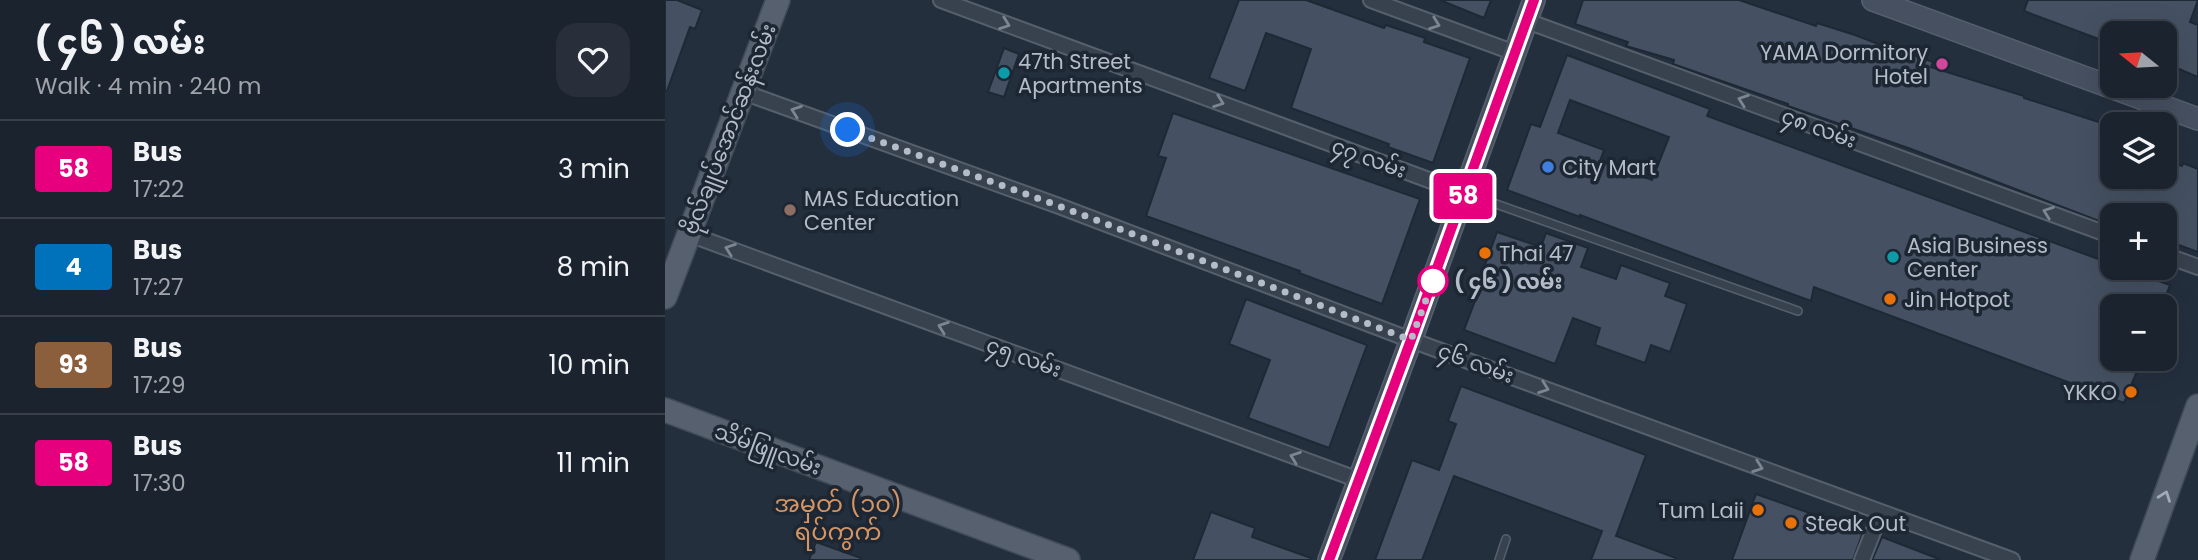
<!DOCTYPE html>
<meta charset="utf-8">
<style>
body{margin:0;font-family:Poppins,"Noto Sans Myanmar",sans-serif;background:#282f3a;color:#f1f3f6;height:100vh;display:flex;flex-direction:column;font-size:26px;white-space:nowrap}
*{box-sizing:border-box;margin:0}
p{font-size:23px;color:#a0a4aa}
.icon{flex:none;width:38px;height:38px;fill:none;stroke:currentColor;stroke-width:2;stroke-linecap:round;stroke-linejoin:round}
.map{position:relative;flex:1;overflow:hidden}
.details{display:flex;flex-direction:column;background:#1b232e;width:665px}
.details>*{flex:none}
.badge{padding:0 14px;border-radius:5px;font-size:24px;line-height:46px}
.needle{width:46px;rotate:288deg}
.buttons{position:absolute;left:1435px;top:21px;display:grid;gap:14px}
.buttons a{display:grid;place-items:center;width:77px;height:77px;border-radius:14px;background:#1b232e;box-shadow:0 7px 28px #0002,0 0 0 2px #39404a;font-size:35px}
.you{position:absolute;width:35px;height:35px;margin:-18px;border:5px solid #fff;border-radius:50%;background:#1a73e8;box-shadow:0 0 0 10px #1a73e833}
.map>.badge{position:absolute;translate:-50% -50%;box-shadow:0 0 0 4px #fff}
.round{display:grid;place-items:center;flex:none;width:74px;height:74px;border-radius:21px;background:#282f3a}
.headline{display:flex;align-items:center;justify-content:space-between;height:119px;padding:0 35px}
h1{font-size:33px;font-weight:800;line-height:52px}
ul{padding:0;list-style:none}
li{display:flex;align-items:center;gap:21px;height:98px;padding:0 35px;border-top:2px solid #39404a}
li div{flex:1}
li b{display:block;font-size:26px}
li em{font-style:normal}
li .badge{min-width:77px;font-weight:700;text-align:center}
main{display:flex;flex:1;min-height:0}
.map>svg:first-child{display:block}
.building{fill:#455162;stroke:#1f2835;stroke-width:2;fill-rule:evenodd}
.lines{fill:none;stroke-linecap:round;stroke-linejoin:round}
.service-casing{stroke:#565f6c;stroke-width:10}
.minor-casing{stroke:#565f6c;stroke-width:18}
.secondary-casing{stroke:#565f6c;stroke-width:24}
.primary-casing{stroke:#414a57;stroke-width:26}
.service{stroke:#38414e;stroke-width:7}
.minor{stroke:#38414e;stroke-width:14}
.secondary{stroke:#465061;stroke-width:21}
.primary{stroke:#56606e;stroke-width:23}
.oneway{stroke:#7c8592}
.oneway2{stroke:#a1aab7}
.line-casing{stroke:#fff;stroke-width:16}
.line{stroke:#e6007e;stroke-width:10}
.walk{stroke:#b4bcc9;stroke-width:7;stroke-dasharray:0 12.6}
.hotel-dot{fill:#d1479c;stroke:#1d2633;stroke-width:2.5}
.culture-dot{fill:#0f9aa8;stroke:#1d2633;stroke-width:2.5}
.shop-dot{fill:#3f7fe0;stroke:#1d2633;stroke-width:2.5}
.education-dot{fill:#8d6e63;stroke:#1d2633;stroke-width:2.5}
.food-dot{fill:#e8710a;stroke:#1d2633;stroke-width:2.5}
.stop-dot{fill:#fff;stroke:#e6007e;stroke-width:3.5}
.labels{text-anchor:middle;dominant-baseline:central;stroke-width:7;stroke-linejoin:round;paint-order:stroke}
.poi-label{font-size:21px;fill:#b4bcc9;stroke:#1d2633;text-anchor:start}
.street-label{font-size:21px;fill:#b4bcc9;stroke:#1d2633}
.stop-label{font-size:21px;font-weight:bold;fill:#b4bcc9;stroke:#1d2633;text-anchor:start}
.quarter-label{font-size:24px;fill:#d59563;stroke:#1d2633}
</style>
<main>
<section class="details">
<div class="headline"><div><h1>( ၄၆ ) လမ်း</h1><p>Walk · 4 min · 240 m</p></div><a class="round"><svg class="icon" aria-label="heart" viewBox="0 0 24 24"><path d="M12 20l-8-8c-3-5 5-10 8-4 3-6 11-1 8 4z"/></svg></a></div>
<ul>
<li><span class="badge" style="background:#e6007e;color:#fff">58</span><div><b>Bus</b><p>17:22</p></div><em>3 min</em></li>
<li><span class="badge" style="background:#0072bc;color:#fff">4</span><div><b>Bus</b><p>17:27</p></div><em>8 min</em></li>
<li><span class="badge" style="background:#8b5e3c;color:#fff">93</span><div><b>Bus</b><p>17:29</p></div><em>10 min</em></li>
<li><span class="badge" style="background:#e6007e;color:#fff">58</span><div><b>Bus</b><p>17:30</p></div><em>11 min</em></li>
</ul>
</section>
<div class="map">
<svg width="1533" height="560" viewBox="0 0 1533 560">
<rect width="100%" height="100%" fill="#242f3e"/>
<!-- building -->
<path class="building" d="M0 0H12L37 10 30 29 25 27 2 91H0Z
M574 0H641L719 28 721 25 760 38 759 42 805 58 768 163 723 147 724 144 626 108 646 49 601 33 580 91 544 78Z
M775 0H826L819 18Z
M918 0H1074L1151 26 1152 23 1190 35 1226 49 1227 47 1268 62 1266 67 1359 96V98L1443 125 1441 130 1447 132V177H1500V160L1517 166 1518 163 1533 169V252L1500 240V215H1447V226L1246 149 1123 106V104L1008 64 1009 60 961 46 963 42 910 24Z
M1363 0H1533L1525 22 1533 25V77L1500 63V33H1447V44L1359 11Z
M339 48 354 54 339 97 323 92Z
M902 55 1045 109 1042 116 1447 264V268H1457L1505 285 1497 306H1447V359H1477L1459 403 1149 287 1146 301 915 215V217L842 190 866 124 875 127ZM905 100 1004 137 987 180 935 161 939 150 893 133Z
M508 113 755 199 717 304 634 273 635 271 481 216 501 158 493 156Z
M832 232 876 247 881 233 923 248 916 267 951 279 956 265 1005 283 1000 296 1022 304 1005 352 986 345 980 363 930 345 935 328 908 318 890 364 799 330 819 277 816 276Z
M581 299 702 345 664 448 583 418 605 360 564 344Z
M796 386 981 455 951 536 1011 558 1010 560H926L937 531 789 476 757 560H710L747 460 774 470 791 424 783 421Z
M1091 494 1198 532 1188 560H1067Z
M546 512 590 528 587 537 646 558 645 560H528Z
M1217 537 1274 559 1273 560H1207Z
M151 542 196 558V560H144Z"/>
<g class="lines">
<!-- service casing -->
<g class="service-casing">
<path id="service" d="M800 193 1133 311
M834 560 841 539"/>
</g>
<!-- minor casing -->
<g class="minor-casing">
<path id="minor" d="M276 0 799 193
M706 0 850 53
M862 21 1447 236
M78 92 394 206 746 340 1347 560
M24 234 694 480
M1500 255 1533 267
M1197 560 1216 512"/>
</g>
<!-- secondary casing -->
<g class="secondary-casing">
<path id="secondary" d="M1208 0 1533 119
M664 560 746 340 869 0"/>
</g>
<!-- primary casing -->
<g class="primary-casing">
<path id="primary" d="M0 297 113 0
M0 410 403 560
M1477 560 1533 406"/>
</g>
<!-- service -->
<use href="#service" class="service"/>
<!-- minor -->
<use href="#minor" class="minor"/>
<!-- secondary -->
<use href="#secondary" class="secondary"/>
<!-- primary -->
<use href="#primary" class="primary"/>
</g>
<!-- one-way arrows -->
<defs><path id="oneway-chevron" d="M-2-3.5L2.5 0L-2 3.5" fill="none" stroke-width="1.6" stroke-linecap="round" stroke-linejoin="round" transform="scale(1.75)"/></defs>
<g class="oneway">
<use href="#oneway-chevron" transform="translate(340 24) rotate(20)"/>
<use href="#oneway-chevron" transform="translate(770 24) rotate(20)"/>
<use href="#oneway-chevron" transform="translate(1078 100) rotate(-160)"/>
<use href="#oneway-chevron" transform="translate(554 102) rotate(20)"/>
<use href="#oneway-chevron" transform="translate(131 111) rotate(-160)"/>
<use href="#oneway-chevron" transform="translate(1383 212) rotate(-160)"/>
<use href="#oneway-chevron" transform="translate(65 249) rotate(-160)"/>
<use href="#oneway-chevron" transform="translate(278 327) rotate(-160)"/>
<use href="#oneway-chevron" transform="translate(879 388) rotate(20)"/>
<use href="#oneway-chevron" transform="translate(630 457) rotate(-160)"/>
<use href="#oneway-chevron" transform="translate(1093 467) rotate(20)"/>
</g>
<use class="oneway2" href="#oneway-chevron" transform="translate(1500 496) rotate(-70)"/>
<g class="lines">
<!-- line casing -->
<g class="line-casing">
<path id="line" d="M664 560 746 340 869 0"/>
</g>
<!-- line -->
<use href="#line" class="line"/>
<!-- walk -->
<path class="walk" d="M183 130 394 206 746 340 768 281"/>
</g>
<!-- markers -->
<circle class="hotel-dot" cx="1277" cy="64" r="7"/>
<g class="culture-dot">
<circle cx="339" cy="73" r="7"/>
<circle cx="1228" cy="257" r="7"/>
</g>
<circle class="shop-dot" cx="883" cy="167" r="7"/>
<circle class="education-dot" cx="125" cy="210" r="7"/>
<g class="food-dot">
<circle cx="820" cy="253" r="7"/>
<circle cx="1225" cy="299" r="7"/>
<circle cx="1466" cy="392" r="7"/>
<circle cx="1093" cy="510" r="7"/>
<circle cx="1126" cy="523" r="7"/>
</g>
<circle class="stop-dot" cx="768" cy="281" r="14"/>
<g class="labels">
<!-- poi labels -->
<g class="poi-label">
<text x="1263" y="52" text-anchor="end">YAMA Dormitory<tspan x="1263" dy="24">Hotel</tspan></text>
<text x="353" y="61">47th Street<tspan x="353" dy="24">Apartments</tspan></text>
<text x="897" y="167">City Mart</text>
<text x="139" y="198">MAS Education<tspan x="139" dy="24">Center</tspan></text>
<text x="1242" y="245">Asia Business<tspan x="1242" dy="24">Center</tspan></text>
<text x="834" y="253">Thai 47</text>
<text x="1239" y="299">Jin Hotpot</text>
<text x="1452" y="392" text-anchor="end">YKKO</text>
<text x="1079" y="510" text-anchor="end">Tum Laii</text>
<text x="1140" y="523">Steak Out</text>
</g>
<!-- street labels -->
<g class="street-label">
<text transform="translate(1154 128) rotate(20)">၄၈ လမ်း</text>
<text transform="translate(64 129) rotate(-69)">ဗိုလ်ချုပ်အောင်ဆန်းလမ်း</text>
<text transform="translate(704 158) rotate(20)">၄၇ လမ်း</text>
<text transform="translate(359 357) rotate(20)">၄၅ လမ်း</text>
<text transform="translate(811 363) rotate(20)">၄၆ လမ်း</text>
<text transform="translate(103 449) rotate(20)">သိမ်ဖြူလမ်း</text>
</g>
<!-- stop labels -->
<g class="stop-label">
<text x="789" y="281">( ၄၆ ) လမ်း</text>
</g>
<!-- quarter labels -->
<g class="quarter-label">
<text x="173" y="503">အမှတ် (၁၀)<tspan x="173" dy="28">ရပ်ကွက်</tspan></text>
</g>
</g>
</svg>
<div class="buttons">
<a><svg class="needle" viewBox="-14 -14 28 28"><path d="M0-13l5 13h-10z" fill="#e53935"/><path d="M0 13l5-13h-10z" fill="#a0a4aa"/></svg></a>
<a><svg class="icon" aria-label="layers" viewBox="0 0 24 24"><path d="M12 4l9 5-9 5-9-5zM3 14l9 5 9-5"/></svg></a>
<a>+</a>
<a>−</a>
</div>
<div class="you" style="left:183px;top:130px"></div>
<b class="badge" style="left:798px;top:196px;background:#e6007e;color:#fff">58</b>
</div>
</main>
